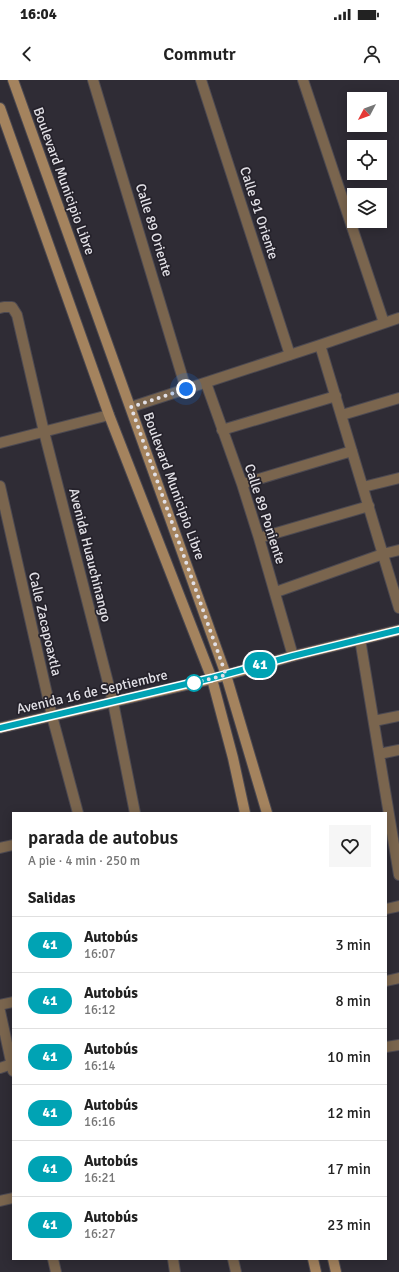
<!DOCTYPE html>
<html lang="es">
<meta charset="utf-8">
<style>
body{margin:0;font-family:Signika,sans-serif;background:#f6f6f6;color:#222;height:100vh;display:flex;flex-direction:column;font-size:15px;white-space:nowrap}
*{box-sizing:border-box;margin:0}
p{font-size:13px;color:#767676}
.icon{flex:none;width:22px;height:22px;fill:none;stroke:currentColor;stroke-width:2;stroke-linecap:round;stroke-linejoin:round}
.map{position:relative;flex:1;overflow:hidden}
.sheet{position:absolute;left:12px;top:732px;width:375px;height:448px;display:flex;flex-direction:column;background:#fff;border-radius:0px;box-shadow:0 2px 10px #0003}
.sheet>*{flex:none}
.badge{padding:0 8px;border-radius:13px;font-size:14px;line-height:26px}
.needle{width:26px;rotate:229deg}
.buttons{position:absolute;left:347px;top:12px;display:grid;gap:8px}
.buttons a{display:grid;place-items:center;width:40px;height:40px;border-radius:0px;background:#fff;box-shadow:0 2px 10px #0003;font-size:20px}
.you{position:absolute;width:20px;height:20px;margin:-10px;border:3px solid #fff;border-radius:50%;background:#1a73e8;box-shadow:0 0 0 6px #1a73e833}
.map>.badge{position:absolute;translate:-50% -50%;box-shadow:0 0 0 2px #fff}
h2{padding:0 16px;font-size:15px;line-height:36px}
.round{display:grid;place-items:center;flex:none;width:42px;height:42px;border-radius:0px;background:#f6f6f6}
.overview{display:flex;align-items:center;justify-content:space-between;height:68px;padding:0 16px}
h1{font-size:19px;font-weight:600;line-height:30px}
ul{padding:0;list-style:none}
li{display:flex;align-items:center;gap:12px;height:56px;padding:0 16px;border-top:1px solid #e0e0e0}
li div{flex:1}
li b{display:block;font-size:15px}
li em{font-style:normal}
li .badge{min-width:44px;font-weight:700;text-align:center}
.status{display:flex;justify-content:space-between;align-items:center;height:28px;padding:0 20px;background:#fff;direction:ltr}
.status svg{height:11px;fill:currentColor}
header{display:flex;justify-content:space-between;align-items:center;height:52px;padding:0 16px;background:#fff;font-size:18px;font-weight:600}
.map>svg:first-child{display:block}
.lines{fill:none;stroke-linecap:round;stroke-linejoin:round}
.street-casing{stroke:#4c4951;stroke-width:12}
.secondary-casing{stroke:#4c4951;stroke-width:12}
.street{stroke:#7a654e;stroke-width:10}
.secondary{stroke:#a4835e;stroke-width:10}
.line-casing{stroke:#fff;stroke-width:9}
.line{stroke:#00a3b4;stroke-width:6}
.walk{stroke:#e2e0e6;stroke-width:4;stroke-dasharray:0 7.2}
.stop-dot{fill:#fff;stroke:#00a3b4;stroke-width:2}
.labels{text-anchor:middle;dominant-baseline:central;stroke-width:3.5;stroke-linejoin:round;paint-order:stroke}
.street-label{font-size:14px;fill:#e2e0e6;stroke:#25222b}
</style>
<div class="status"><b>16:04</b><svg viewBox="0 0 49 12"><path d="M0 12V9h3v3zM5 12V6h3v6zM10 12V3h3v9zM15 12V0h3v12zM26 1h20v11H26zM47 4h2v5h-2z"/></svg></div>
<header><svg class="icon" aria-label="back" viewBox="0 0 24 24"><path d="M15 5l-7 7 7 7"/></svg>Commutr<svg class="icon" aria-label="person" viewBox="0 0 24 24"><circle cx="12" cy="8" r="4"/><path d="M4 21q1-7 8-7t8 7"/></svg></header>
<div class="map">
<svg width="399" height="1192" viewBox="0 0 399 1192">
<rect width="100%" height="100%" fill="#2f2c35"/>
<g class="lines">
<!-- street casing -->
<g class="street-casing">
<path id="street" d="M93 0 186 309
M201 0 290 275
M303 0 384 243
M0 228 4 227H12L17 235 44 352 113 622 135 733
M320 265 399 528
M206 303 242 404 259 458 293 576
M131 327 320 265 399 238
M342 335 399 318
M222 350 336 316
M0 363 109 335
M242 404 352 371
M0 406 52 636 78 733
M363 407 399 398
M259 458 369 426
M276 512 383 474 399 470
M360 559 399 795
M374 641 399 636
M379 674 399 670
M0 768 13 765
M386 829 399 826
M386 901 399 898
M0 925 13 922
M0 931 13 991
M386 967 399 965
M0 988 12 984
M0 1121 13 1118
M53 1179 56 1192
M173 1179 175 1192
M233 1179 236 1192"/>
</g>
<!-- secondary casing -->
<g class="secondary-casing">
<path id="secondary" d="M13 0 226 595 267 733
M0 28 109 335 212 599 233 678 245 733
M0 648 212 599 293 576 399 550
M313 1179 316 1192
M333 1179 336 1192"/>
</g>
<!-- street -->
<use href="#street" class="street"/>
<!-- secondary -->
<use href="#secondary" class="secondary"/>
</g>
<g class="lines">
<!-- line casing -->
<g class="line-casing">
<path id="line" d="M0 648 212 598 293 576 399 550"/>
</g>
<!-- line -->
<use href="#line" class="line"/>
<!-- walk -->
<path class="walk" d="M186 309 131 327 226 595 194 603"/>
</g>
<!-- markers -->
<circle class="stop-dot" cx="194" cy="603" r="8"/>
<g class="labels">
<!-- street labels -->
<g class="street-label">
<text transform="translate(64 101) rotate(70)">Boulevard Municipio Libre</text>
<text transform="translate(259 133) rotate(72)">Calle 91 Oriente</text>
<text transform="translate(154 150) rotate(73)">Calle 89 Oriente</text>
<text transform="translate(174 406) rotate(70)">Boulevard Municipio Libre</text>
<text transform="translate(265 434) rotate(72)">Calle 89 Poniente</text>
<text transform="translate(90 475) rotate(76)">Avenida Huauchinango</text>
<text transform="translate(45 544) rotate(77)">Calle Zacapoaxtla</text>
<text transform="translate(92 612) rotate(-13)">Avenida 16 de Septiembre</text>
</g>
</g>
</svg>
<div class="buttons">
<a><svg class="needle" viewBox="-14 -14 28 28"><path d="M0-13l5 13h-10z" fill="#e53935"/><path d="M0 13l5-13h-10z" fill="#767676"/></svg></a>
<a><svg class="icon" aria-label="locate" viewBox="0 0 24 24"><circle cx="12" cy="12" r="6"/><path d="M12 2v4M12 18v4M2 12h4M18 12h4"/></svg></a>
<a><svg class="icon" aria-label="layers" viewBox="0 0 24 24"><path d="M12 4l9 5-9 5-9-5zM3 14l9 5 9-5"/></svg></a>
</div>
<div class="you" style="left:186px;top:309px"></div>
<b class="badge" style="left:260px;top:585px;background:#00a3b4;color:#fff">41</b>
<section class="sheet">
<div class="overview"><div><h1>parada de autobus</h1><p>A pie · 4 min · 250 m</p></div><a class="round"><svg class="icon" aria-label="heart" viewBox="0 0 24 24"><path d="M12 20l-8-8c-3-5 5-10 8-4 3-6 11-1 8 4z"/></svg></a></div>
<h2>Salidas</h2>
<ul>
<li><span class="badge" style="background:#00a3b4;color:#fff">41</span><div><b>Autobús</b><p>16:07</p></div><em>3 min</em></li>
<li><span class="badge" style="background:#00a3b4;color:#fff">41</span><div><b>Autobús</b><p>16:12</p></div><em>8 min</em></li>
<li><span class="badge" style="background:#00a3b4;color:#fff">41</span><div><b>Autobús</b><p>16:14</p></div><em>10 min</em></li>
<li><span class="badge" style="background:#00a3b4;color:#fff">41</span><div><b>Autobús</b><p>16:16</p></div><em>12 min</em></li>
<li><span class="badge" style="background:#00a3b4;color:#fff">41</span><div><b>Autobús</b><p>16:21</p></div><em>17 min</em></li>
<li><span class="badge" style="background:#00a3b4;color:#fff">41</span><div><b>Autobús</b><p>16:27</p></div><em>23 min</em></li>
</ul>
</section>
</div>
